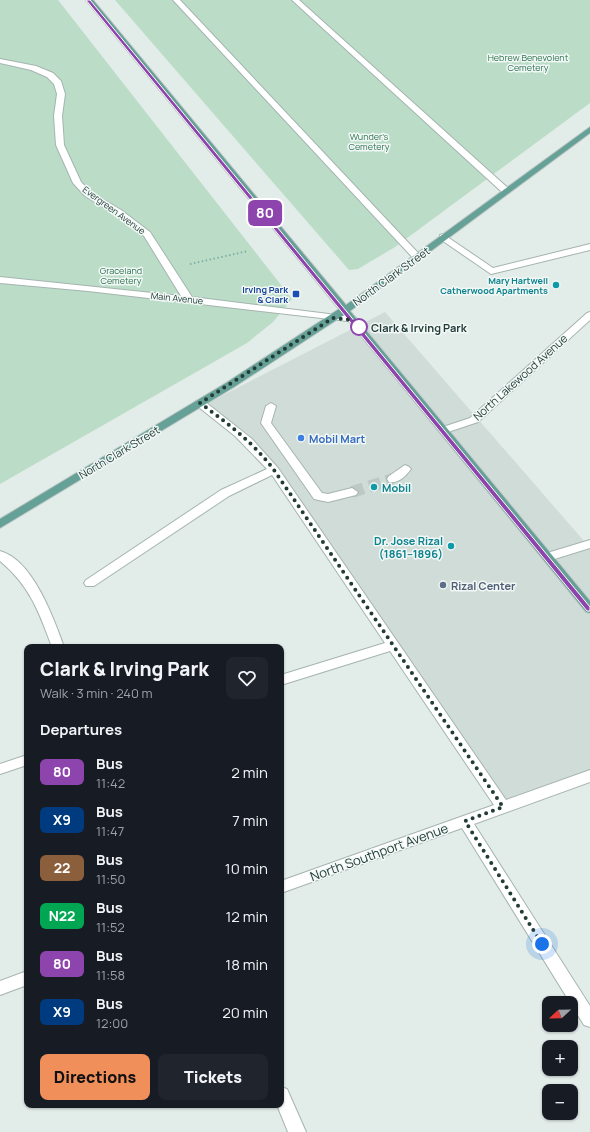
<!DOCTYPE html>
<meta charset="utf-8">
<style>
body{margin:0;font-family:Manrope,sans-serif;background:#20242c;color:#f1f3f6;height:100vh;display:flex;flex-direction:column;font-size:15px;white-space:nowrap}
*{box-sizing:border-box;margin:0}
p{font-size:13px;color:#9ea1a6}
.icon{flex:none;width:22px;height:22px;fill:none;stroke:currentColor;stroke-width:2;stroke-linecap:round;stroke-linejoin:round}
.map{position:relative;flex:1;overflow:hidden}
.panel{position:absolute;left:24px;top:644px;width:260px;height:464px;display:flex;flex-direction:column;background:#171b24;border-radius:8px;box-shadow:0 1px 3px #0004}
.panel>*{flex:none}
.badge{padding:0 8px;border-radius:6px;font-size:14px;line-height:26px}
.needle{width:26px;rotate:248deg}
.buttons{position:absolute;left:542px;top:996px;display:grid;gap:8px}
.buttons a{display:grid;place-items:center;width:36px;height:36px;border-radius:8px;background:#171b24;box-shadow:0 1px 3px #0004;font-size:20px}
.you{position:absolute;width:20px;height:20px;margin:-10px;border:3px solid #fff;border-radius:50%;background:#1a73e8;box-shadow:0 0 0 6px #1a73e833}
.map>.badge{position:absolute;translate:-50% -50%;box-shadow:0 0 0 2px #fff}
h2{padding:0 16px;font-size:15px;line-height:36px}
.round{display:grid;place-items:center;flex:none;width:42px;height:42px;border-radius:8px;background:#20242c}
.summary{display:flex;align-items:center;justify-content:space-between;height:68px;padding:0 16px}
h1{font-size:19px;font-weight:800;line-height:30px}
.button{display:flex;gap:8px;margin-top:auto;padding:8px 16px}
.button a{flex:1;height:46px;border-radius:8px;background:#f18f5b;color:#111;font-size:16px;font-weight:800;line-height:46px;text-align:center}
.button a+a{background:#20242c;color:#f1f3f6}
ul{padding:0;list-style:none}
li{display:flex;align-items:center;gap:12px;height:48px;padding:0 16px}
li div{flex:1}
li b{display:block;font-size:15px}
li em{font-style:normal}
li .badge{min-width:44px;font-weight:700;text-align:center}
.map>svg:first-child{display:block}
.built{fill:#d0dcd7}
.green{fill:#bbddc7}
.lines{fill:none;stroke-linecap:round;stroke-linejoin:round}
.minor-tunnel{stroke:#bcc9c5;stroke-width:12;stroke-dasharray:12 6;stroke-linecap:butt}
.minor-casing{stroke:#a5b4b0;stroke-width:2}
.major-casing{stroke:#c1c9c7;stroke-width:2}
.path{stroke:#82afa6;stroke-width:2;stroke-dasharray:1.5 2.5;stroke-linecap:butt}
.minor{fill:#fff;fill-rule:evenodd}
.major{fill:#66a198;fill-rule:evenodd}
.line{fill:#8e44ad;stroke:#fff}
.walk{stroke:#223d38;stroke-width:4;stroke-dasharray:0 7.2}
.culture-dot{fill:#0f9aa8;stroke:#f2f8f6;stroke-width:1.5}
.transit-dot{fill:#1a4fb4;stroke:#f2f8f6;stroke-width:1.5}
.stop-dot{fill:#fff;stroke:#8e44ad;stroke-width:2}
.shop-dot{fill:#3f7fe0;stroke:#f2f8f6;stroke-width:1.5}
.service-dot{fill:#5c6f8a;stroke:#f2f8f6;stroke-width:1.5}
.labels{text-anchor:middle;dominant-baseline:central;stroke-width:3;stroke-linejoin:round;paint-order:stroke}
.far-park-label{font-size:9px;fill:#2c734f;stroke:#f2f8f6}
.far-street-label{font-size:9px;fill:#223d38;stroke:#f2f8f6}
.far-culture-label{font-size:9px;font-weight:bold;fill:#0d838f;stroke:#f2f8f6;text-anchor:end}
.far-transit-label{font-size:9px;font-weight:bold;fill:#164399;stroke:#f2f8f6;text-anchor:end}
.street-label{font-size:11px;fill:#223d38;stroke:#f2f8f6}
.stop-label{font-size:11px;font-weight:bold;fill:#223d38;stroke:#f2f8f6;text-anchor:start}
.shop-label{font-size:11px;font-weight:bold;fill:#366cbe;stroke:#f2f8f6;text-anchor:start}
.culture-label{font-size:11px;font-weight:bold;fill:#0d838f;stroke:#f2f8f6;text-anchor:start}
.service-label{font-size:11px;font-weight:bold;fill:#4e5e75;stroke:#f2f8f6;text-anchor:start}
.near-street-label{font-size:13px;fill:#223d38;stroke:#f2f8f6}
</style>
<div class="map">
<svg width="590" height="1132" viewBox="0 0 590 1132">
<rect width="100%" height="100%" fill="#e2ece8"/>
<!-- built -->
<path class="built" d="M385 312 590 548V769L504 800 269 457 249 435 206 404Z"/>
<!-- green -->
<path class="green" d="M0 0H58L292 299 273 322 247 343 0 484Z
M115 0H590V103L395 247 358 269 349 270Z"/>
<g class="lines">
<!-- minor-tunnel -->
<path class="minor-tunnel" d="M352 492 393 479"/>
<!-- minor casing -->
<g class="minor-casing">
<path id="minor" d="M173 0H180L420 255V259H414Z
M292 0H299L509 189V193H503Z
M0 59 36 66 53 73 61 81 65 94 62 116 64 145 81 182 91 192 121 210 150 232 192 297 353 317 356 318 358 320 356 322 88 291 0 283V277L181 296 144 236 115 214 85 196 73 183 56 145 54 116 57 94 54 84 47 77 31 70 0 63Z
M443 234 493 268 590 244V250L491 274 440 239V235Z
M590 312V320L478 422 448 432H440L439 430 440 428 470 418 587 313Z
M200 400 204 401 252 439 278 468 506 800 590 770V782L474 824 590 1006V1027L584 1025 462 828 281 893V881L494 805 390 651 281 685V675L385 643 272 475 229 496 94 586H86L84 583 86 580 221 490 267 469 235 436 196 405 195 403 196 401Z
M271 403 276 406 271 423 322 493 328 494 352 488 358 492 356 495 328 502 314 499 261 423 266 406Z
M405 465 409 467 411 469C406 476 398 484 389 482L387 479 389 476Z
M590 540V548L548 561 542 557 544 554Z
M0 551C33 560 54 619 64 647H52C39 612 30 586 0 561Z
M27 755V765L0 774V764Z
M27 971V985L0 995V981Z
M281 1087 287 1089 306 1132H288L277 1105H281Z"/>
</g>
<!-- major casing -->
<g class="major-casing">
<path id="major" d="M86 0H93L346 305 590 127V133L350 311 590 601V613L586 612 344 315 234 387 0 528V519L226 383 339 309Z"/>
</g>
<!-- path -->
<path class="path" d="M190 264 248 251"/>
<!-- minor -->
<use href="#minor" class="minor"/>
<!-- major -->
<use href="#major" class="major"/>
</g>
<!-- line -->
<path class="line" d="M86 0H90L590 607V611H587Z"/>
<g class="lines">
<!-- walk -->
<path class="walk" d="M359 327 353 320 333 318 200 403C227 423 253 442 274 470L503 807 465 821 542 944"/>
</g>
<!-- markers -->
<g class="culture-dot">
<circle cx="556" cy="285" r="4"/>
<circle cx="374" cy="487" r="4"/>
<circle cx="451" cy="546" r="4"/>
</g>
<rect class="transit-dot" x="292" y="290" width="8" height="8" rx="2"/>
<circle class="stop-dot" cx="359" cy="327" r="8"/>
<circle class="shop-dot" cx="301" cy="438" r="4"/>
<circle class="service-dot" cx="443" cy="585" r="4"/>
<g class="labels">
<!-- far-park labels -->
<g class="far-park-label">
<text x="528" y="57">Hebrew Benevolent<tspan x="528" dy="10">Cemetery</tspan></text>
<text x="369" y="136">Wunder's<tspan x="369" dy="10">Cemetery</tspan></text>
<text x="121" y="270">Graceland<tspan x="121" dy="10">Cemetery</tspan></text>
</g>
<!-- far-street labels -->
<g class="far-street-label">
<text transform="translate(114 210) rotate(36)">Evergreen Avenue</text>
<text transform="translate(177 298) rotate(6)">Main Avenue</text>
</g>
<!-- far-culture labels -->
<g class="far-culture-label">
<text x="548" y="280">Mary Hartwell<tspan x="548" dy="10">Catherwood Apartments</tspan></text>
</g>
<!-- far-transit labels -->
<g class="far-transit-label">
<text x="288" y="289">Irving Park<tspan x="288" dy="10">&amp; Clark</tspan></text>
</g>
<!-- street labels -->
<g class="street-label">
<text transform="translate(391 276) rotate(-36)">North Clark Street</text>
<text transform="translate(520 377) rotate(-42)">North Lakewood Avenue</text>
<text transform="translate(119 452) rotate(-31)">North Clark Street</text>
</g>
<!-- stop labels -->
<g class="stop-label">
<text x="371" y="327">Clark &amp; Irving Park</text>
</g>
<!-- shop labels -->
<g class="shop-label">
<text x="309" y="438">Mobil Mart</text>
</g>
<!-- culture labels -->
<g class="culture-label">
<text x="382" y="487">Mobil</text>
<text x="443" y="540" text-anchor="end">Dr. Jose Rizal<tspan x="443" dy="13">(1861–1896)</tspan></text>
</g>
<!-- service labels -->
<g class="service-label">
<text x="451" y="585">Rizal Center</text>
</g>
<!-- near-street labels -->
<g class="near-street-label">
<text transform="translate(379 852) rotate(-20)">North Southport Avenue</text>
</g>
</g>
</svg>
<div class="buttons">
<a><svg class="needle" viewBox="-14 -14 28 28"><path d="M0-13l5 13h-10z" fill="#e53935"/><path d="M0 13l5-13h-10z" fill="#9ea1a6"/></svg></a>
<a>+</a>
<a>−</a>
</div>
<div class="you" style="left:542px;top:944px"></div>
<b class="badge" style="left:265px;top:213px;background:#8e44ad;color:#fff">80</b>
<section class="panel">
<div class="summary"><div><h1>Clark &amp; Irving Park</h1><p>Walk · 3 min · 240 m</p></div><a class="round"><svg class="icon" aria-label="heart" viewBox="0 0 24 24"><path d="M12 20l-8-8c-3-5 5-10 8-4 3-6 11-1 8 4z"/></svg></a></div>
<h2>Departures</h2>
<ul>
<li><span class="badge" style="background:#8e44ad;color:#fff">80</span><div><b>Bus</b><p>11:42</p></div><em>2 min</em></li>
<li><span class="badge" style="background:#003b80;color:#fff">X9</span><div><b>Bus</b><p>11:47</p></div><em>7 min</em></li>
<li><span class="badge" style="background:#8b5e3c;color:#fff">22</span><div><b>Bus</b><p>11:50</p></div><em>10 min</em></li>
<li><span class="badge" style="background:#00a651;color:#fff">N22</span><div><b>Bus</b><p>11:52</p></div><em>12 min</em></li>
<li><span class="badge" style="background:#8e44ad;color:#fff">80</span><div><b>Bus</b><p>11:58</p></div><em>18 min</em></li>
<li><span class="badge" style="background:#003b80;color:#fff">X9</span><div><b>Bus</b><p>12:00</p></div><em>20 min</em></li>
</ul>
<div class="button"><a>Directions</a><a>Tickets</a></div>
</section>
</div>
